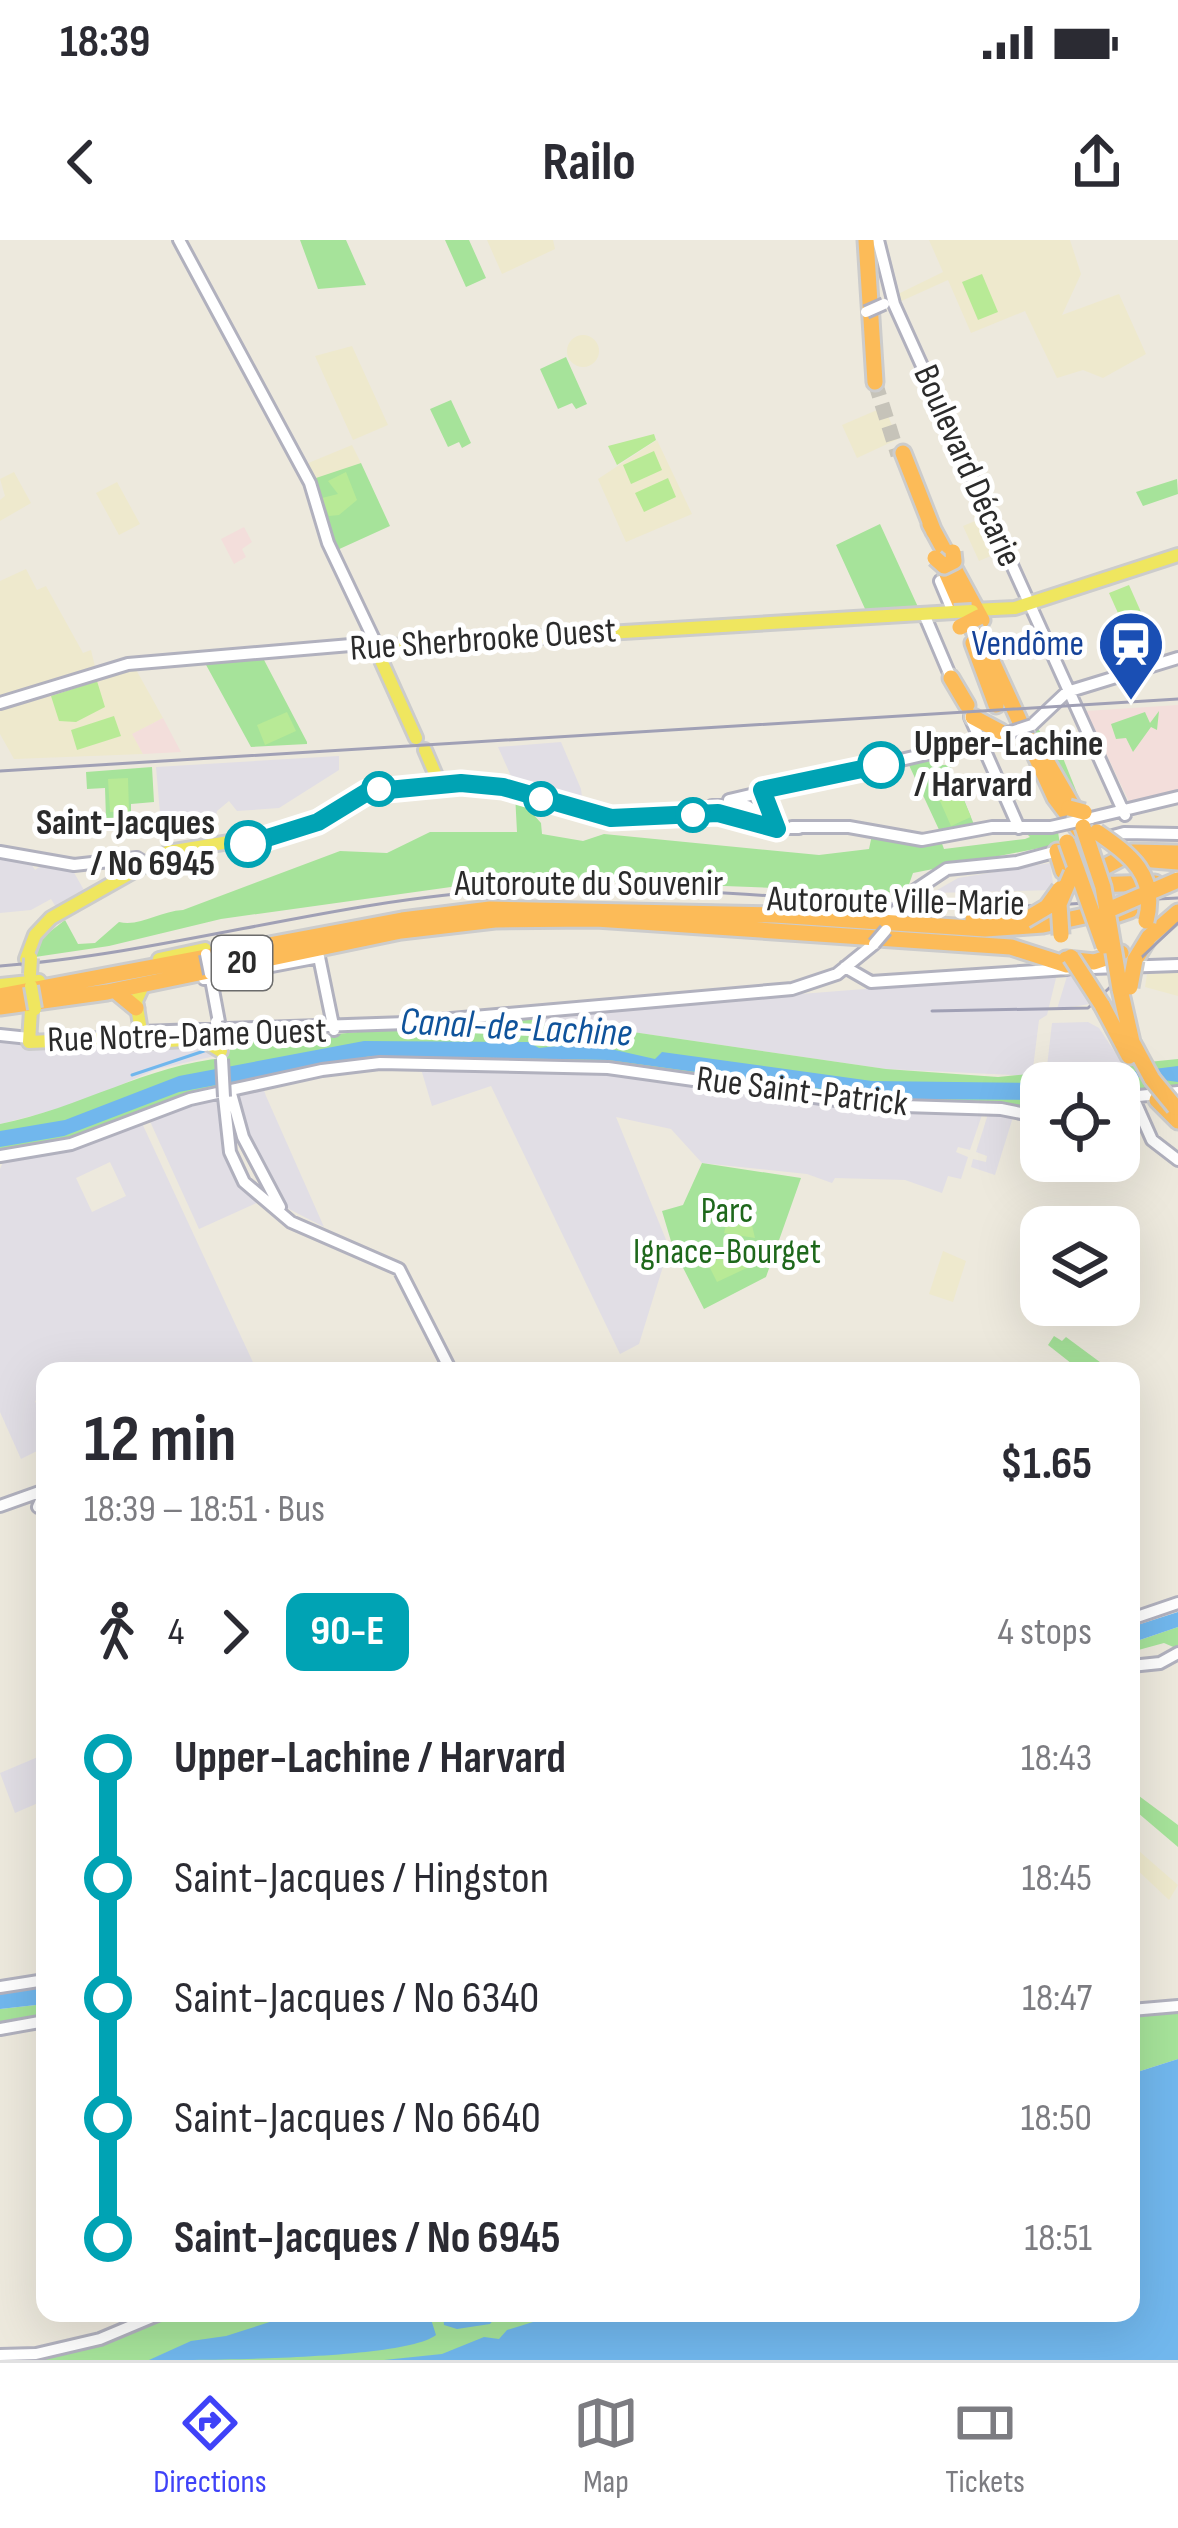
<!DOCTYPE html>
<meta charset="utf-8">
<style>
body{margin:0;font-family:"Sofia Sans Condensed",sans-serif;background:#f2f2f3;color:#2b2b33;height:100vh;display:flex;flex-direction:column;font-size:45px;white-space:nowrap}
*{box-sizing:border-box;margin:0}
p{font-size:39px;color:#7c7c81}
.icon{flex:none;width:66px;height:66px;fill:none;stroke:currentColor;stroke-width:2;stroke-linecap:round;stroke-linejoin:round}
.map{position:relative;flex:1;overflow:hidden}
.side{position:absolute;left:36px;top:1122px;width:1104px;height:960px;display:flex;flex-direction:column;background:#fff;border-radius:24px;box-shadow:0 12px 48px #0002}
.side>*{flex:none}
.badge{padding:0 24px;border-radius:18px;font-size:42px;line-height:78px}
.fabs{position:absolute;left:1020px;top:822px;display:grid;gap:24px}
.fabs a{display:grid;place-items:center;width:120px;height:120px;border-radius:24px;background:#fff;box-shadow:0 12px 48px #0002;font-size:60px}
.map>.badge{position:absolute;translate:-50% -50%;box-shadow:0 0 0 6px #fff}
.legs{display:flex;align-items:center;gap:18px;height:132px;padding:0 48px;font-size:39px}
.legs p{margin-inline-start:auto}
.overview{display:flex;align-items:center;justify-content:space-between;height:204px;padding:0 48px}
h1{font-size:66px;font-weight:700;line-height:90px}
ul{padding:0 48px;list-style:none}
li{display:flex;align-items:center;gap:42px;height:120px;font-size:45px}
li i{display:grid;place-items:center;width:18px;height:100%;margin:0 15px;background:currentColor}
li i::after{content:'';width:30px;height:30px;margin:-15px;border:9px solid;border-radius:50%;background:#fff}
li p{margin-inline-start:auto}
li:first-child i{background:linear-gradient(#0000 50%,currentColor 0)}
li:last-child i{background:linear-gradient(currentColor 50%,#0000 0)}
.status{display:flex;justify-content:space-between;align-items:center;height:84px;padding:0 60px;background:#fff;direction:ltr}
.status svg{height:33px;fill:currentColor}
header{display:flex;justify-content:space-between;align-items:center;height:156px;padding:0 48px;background:#fff;font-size:54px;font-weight:700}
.tabs{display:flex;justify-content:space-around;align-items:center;height:168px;border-top:3px solid #e1e1e2;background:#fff;font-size:33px;color:#7c7c81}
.tabs a{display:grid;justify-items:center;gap:6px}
.tabs .selected{color:#3f42f8}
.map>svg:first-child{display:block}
.industrial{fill:#e1dee5;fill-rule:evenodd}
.education{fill:#eee9cd}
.medical{fill:#f3dedb}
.green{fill:#a6e39a}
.pitch{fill:#b8ea96}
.water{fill:#71b7ed}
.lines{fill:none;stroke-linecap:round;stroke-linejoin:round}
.stream{stroke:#71b7ed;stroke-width:3}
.highway-tunnel{stroke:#c6c3b9;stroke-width:15;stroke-dasharray:15 8;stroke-linecap:butt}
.secondary-casing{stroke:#b1b1be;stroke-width:16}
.primary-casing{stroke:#ccc;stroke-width:18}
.highway-casing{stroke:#ccc;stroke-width:21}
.secondary{stroke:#fff;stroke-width:10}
.primary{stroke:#efe65f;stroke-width:12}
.highway{stroke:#fcbb58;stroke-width:15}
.rail{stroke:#a0a0b5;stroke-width:3}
.secondary-bridge-casing{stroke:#b1b1be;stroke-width:16;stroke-linecap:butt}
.primary-bridge-casing{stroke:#ccc;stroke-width:18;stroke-linecap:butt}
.highway-bridge-casing{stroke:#ccc;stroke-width:21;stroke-linecap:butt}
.secondary-bridge{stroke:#fff;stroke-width:10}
.primary-bridge{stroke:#efe65f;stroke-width:12}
.highway-bridge{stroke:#fcbb58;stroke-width:15}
.line-1-casing{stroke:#fff;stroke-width:27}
.line-1{stroke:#00a3b4;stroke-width:18}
.stop-1-dot{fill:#fff;stroke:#00a3b4;stroke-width:6}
.labels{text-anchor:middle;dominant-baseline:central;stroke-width:10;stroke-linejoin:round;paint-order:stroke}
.shield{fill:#fff;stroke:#6b6b6b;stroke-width:3}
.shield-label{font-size:33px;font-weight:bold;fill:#2b2b2b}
.street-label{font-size:36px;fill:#2b2b2b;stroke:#fff}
.transit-label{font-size:36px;fill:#164399;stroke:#fff;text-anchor:end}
.stop-label{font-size:36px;font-weight:bold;fill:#2b2b2b;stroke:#fff;text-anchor:start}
.park-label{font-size:36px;fill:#1e681b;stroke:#fff}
.water-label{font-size:39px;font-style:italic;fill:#0f539b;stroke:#fff}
</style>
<div class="status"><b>18:39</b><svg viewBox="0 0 49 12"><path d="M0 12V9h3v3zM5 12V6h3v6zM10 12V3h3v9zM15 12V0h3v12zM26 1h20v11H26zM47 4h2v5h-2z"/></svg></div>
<header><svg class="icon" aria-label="back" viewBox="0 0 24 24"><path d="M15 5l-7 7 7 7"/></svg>Railo<svg class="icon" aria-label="share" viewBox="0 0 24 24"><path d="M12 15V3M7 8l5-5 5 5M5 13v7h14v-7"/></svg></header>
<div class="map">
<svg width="1178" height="2120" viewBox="0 0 1178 2120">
<rect width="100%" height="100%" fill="#ede9dd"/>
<!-- industrial -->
<path class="industrial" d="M561 502 581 549 583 566 515 545 498 507Z
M339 516V530L279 568 237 571 229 561 217 571 215 581 161 585 156 527Z
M0 617 30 622 35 630 42 625 72 629 85 652 56 667 51 659 31 670 0 673Z
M1050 623 1054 650 932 653 958 638Z
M1068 733 1082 745 1097 763 1057 769Z
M1057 734 1047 775 1039 780 1032 836 886 829 626 791 534 784 533 775Z
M1088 782 1099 788 1122 823 1046 835 1052 783Z
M0 802 206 807 215 816 157 829 75 865 0 884Z
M421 829 589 830 983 872 970 910 958 907 956 912 968 917 961 939 948 936 942 953 905 940 835 938 832 943 807 934 702 923 671 889 616 877 669 1007 639 1104 620 1114 491 846 432 866Z
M263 847 266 856 324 987 285 967 252 913 235 854Z
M216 856 230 925 261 961 199 989 148 877Z
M989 871 1014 874 995 935 971 927 973 919 986 922 987 916 976 912Z
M141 881 257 1131H45V1156L35 1161 45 1184V1207L21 1219 0 1172V929L4 920ZM110 922 126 956 92 972 76 938Z
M45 1514V1560L15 1573 0 1533Z"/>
<!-- education -->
<path class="education" d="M487 0H553L555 9 502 34Z
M929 0H1070L1081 34 1062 75 1119 54 1146 114 1103 138 1083 130 1057 138 1025 71 971 93 948 40 897 63 894 56 943 32Z
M567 111a16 16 0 1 1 32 0a16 16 0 1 1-32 0Z
M352 106 388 185 353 200 315 116Z
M884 167 898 199 857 218 842 185Z
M657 200 692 274 626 302 598 239Z
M352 205 361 223 314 243 306 224Z
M14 232 31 263 0 281V260L5 256 0 239Z
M117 242 140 284 119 295 96 253Z
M981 267 1002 311 979 321 963 286 975 281 972 271Z
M26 329 37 350 46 346 83 413 91 410 97 435 134 426 163 478 133 494 143 514 14 519 0 494V466L14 460 11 454 0 458V341Z
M1148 728H1178V756L1145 747Z
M943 1011 966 1021 953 1062 929 1054Z
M1131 1604 1178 1645 1169 1660 1131 1624Z"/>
<!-- medical -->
<path class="medical" d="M244 287 252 302 242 309 246 317 234 324 221 299Z
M1178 465V554L1130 564 1086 471Z
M163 478 181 512 143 514 132 494Z"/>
<!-- green -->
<path class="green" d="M300 0H346L366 45 318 49Z
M445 0H469L486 38 466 47Z
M566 117 587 164 576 169 572 163 558 169 540 129Z
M451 160 471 203 462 208 459 202 448 207 430 169Z
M361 223 390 286 335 311 313 239Z
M1177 239 1178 254 1143 266 1136 252Z
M880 284 918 367V370L866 371 836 305Z
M263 418 307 502V504L251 507 205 423Z
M1145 472 1150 483 1159 471 1157 490 1151 487 1133 512 1126 498 1116 499 1111 484Z
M1037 487 1050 507 1059 508 1083 568 1093 574 1081 570 1032 491Z
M938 515 939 525H950L975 587 941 594 908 523Z
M152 527 154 562 131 564V577L106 578 105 548 87 549 86 532Z
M515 554 541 583 542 594 583 601 604 594 819 615 869 609 872 595 941 601 944 609 1025 599 1030 597 1025 592H1058L1060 604 913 633 906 653 515 638 221 679 109 706 35 717 43 697 65 680 78 704 95 703 119 682C140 687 160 671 183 670L340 611 387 613 430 592H517Z
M533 775 535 784 626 791 886 829 998 837 1178 819V849L1119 855V843H1041L1039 871H1023V866L890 864 602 824 379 821 187 857 85 897 0 914V884C78 869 149 824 225 818L223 793 316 796Z
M702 923 801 938 766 1037 704 1069 673 1008 662 971 683 965Z
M1054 1096 1062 1101 1066 1097 1112 1131H1081L1048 1105Z
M1178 1387V1409L1164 1403 1131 1412V1403Z
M1131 1550 1178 1585V1607L1131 1567Z
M45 1764V1778L0 1786V1769Z
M1178 1769V1819L1131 1834V1772Z
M169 2073H824L839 2120H0Z"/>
<!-- pitch -->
<path class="pitch" d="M982 34 998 72 978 80 962 42Z
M654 194 656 200 617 225 608 206Z
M654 211 662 230 631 244 623 225Z
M346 232 357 260 339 275 329 276 322 258 338 254 328 241Z
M668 238 676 257 644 272 635 253Z
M1129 345 1145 381 1126 391 1109 353Z
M97 441 105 467 76 482 59 481 51 456Z
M287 472 296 491 265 505 257 485Z
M114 476 121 496 77 510 71 490Z
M128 538 129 571 110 572 108 539Z
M957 545 971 577 951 586 936 552Z
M731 966 750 977 755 998 724 993Z
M742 1007 751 1026 717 1042 708 1024Z"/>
<!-- water -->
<path class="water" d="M364 801 528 802 539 808 584 803 655 819 662 812 872 841 1041 843V860L894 859 608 820 371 816 179 852 64 896 0 907V891L65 880 179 836Z
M1178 826V842L1141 837 1042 843Z
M1178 1372V1387L1131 1403V1387Z
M45 1744V1764L0 1769V1753Z
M1178 1819V2120H384L442 2114 484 2097 499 2099 507 2090 562 2073H1131V1834Z
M298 2073H429L436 2095C404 2120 203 2120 149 2120L191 2101 226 2096Z
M443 2073H499L490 2084 457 2089 444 2085Z"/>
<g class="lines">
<!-- stream -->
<path class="stream" d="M132 835 207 810"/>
<!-- highway-tunnel -->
<path class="highway-tunnel" d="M875 142 898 215"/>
<!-- secondary casing -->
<g class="secondary-casing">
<path id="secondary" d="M179 0 310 243 328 303 377 406
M878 0 894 64 1125 575
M940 341 953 372
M924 374 952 440
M0 463 128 424 374 403
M970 477 1019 588
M1032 485 1067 452 1178 418
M438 542 497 546 615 579 715 573 767 588H799
M762 550 777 586
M729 560 1008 495
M712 566H747L774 584
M1091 578 1178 557
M792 587H849L922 600 992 587H1051
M0 612 74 625 137 618 152 627
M914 651 947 629 1017 622 1124 593 1178 594
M893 674 896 671
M845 727 871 742 1067 729
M1092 728 1178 725
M210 734 219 782
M204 739 319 717 334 790
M141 792 406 783 792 749 837 734 874 704
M0 795 29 798
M230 850 243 897 280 967
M1132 855 1152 900 1178 920
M224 857 230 912 244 942 291 982 399 1029 451 1131
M1119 858 1178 852
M0 916 71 904 190 859 322 830 380 823 608 828 871 865 1001 869 1041 877
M0 1266 45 1250
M38 1267 43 1256
M1131 1379 1178 1363
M1131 1426 1160 1423 1178 1413
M0 1747 45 1740
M1131 1770 1178 1766
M0 1789 45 1781
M0 2115 36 2114 100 2099 162 2073"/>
</g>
<!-- primary casing -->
<g class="primary-casing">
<path id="primary" d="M973 370 1015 368 1178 315
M416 498 375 407 954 372
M425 510 437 538 434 546
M26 719 35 695 51 678 168 612 290 592 326 578 374 547 438 542
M159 719 205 709
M0 745 39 741
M31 770 29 802 142 797 136 761 141 750
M134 803 201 799 221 811"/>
</g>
<!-- highway casing -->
<g class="highway-casing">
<path id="highway" d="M866 0 875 142
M903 213 934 292
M930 284 982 380
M947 334 961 366
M973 380 1055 558 1079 590
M973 403 996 465
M951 438 967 465
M973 477 1001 492
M1047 522 1080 579
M1057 611 1063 631 1079 640 1133 612 1178 613
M1128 618 1178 622
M1089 645 1155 643
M973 679 1039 675
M1098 681 1130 670
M1066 719 1094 722 1121 713
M1135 720 1149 697 1178 672
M1120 749 1132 802 1152 839
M119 754 136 768
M0 756 402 680 490 669 775 675 985 689 1043 685 1103 672
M1102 765 1129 816
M0 767 107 752 401 691 495 680 596 679 1011 707 1067 725
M1157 860 1178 881"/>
</g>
<!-- secondary -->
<use href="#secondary" class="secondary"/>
<!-- primary -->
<use href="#primary" class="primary"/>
<!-- highway -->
<use href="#highway" class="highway"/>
<!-- rail -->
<path class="rail" d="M0 531 1178 459
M0 726C170 713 334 660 504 650 650 641 796 661 941 666 1020 669 1099 662 1178 658
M932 771 1088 768 1178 683"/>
<!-- secondary-bridge casing -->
<g class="secondary-bridge-casing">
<path id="secondary-bridge" d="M866 72 884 64
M1005 494 1032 485
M1051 587 1091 578
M903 672 921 652
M874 704 886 690
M206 714 210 734
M216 782 219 796
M222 819 224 857"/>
</g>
<!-- primary-bridge casing -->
<g class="primary-bridge-casing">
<path id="primary-bridge" d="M954 372 972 371
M30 734 31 718
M31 746 35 769"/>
</g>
<!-- highway-bridge casing -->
<g class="highway-bridge-casing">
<path id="highway-bridge" d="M935 318 944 326 954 321 953 312
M960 387 979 377
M1069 568 1084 572
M1083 587 1103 647 1120 749
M1097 592C1130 615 1158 635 1146 681
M1067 602 1104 706
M1106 671 1178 640
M1025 680 1047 667 1060 649
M1061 695 1059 664 1072 633
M242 707 245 726
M1071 717 1102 765
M1130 747 1135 720
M1152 839 1175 867"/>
</g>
<!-- secondary-bridge -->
<use href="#secondary-bridge" class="secondary-bridge"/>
<!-- primary-bridge -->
<use href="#primary-bridge" class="primary-bridge"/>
<!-- highway-bridge -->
<use href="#highway-bridge" class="highway-bridge"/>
</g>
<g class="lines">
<!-- line-1 casing -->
<g class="line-1-casing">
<path id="line-1" d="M248 604 318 582 367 552 461 543 503 547 611 578 718 573 777 589 762 550 881 525"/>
</g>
<!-- line-1 -->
<use href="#line-1" class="line-1"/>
</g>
<!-- icons -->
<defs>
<g id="station-pin" transform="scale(3.45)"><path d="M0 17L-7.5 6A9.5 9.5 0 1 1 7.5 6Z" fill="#1a4fb4" stroke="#fff"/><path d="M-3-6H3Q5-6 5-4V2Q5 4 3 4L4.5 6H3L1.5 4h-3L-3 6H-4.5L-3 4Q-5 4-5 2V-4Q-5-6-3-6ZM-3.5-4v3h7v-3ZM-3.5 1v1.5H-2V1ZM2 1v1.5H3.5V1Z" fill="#fff"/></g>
</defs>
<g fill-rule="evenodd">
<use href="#station-pin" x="1131" y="404"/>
</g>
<!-- markers -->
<g class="stop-1-dot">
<circle cx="881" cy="525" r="21"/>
<circle cx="379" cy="549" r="15"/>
<circle cx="541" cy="559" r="15"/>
<circle cx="693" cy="575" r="15"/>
<circle cx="248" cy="604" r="21"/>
</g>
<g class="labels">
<!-- shield labels -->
<rect class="shield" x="212" y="696" width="60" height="54" rx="9"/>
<g class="shield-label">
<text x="242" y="723">20</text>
</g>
<!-- street labels -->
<g class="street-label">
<text transform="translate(967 226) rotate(66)">Boulevard Décarie</text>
<text transform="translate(483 400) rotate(-4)">Rue Sherbrooke Ouest</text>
<text x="589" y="644">Autoroute du Souvenir</text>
<text transform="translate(896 662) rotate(1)">Autoroute Ville-Marie</text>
<text transform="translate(187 796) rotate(-2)">Rue Notre-Dame Ouest</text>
<text transform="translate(802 852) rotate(7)">Rue Saint-Patrick</text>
</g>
<!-- transit labels -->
<g class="transit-label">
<text x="1084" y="404">Vendôme</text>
</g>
<!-- stop labels -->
<g class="stop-label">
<text x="914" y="504">Upper-Lachine<tspan x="914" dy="41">/ Harvard</tspan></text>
<text x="215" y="583" text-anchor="end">Saint-Jacques<tspan x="215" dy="41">/ No 6945</tspan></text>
</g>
<!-- park labels -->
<g class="park-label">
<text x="727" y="971">Parc<tspan x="727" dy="41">Ignace-Bourget</tspan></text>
</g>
<!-- water labels -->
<g class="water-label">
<text transform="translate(516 788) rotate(3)">Canal-de-Lachine</text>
</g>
</g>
</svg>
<div class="fabs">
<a><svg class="icon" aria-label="locate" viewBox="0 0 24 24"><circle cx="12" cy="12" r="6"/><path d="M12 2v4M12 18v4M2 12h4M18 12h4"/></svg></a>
<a><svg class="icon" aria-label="layers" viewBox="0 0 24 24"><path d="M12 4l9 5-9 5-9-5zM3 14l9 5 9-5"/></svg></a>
</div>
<section class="side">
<div class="overview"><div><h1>12 min</h1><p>18:39 – 18:51 · Bus</p></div><b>$1.65</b></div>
<div class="legs"><svg class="icon" aria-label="walk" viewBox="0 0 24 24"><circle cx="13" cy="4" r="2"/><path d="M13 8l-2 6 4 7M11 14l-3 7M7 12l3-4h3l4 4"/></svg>4<svg class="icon" aria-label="forward" viewBox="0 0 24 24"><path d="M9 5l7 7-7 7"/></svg><b class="badge" style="background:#00a3b4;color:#fff">90-E</b><p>4 stops</p></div>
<ul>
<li><i style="color:#00a3b4"></i><b>Upper-Lachine / Harvard</b><p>18:43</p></li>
<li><i style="color:#00a3b4"></i><span>Saint-Jacques / Hingston</span><p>18:45</p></li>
<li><i style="color:#00a3b4"></i><span>Saint-Jacques / No 6340</span><p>18:47</p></li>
<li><i style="color:#00a3b4"></i><span>Saint-Jacques / No 6640</span><p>18:50</p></li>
<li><i style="color:#00a3b4"></i><b>Saint-Jacques / No 6945</b><p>18:51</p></li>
</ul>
</section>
</div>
<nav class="tabs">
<a class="selected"><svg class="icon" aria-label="directions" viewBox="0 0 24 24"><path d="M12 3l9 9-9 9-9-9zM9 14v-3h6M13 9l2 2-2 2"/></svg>Directions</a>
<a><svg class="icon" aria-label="map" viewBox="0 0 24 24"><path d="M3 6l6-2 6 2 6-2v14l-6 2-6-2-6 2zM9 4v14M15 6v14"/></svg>Map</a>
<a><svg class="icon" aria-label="tickets" viewBox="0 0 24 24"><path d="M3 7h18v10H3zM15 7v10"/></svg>Tickets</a>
</nav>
